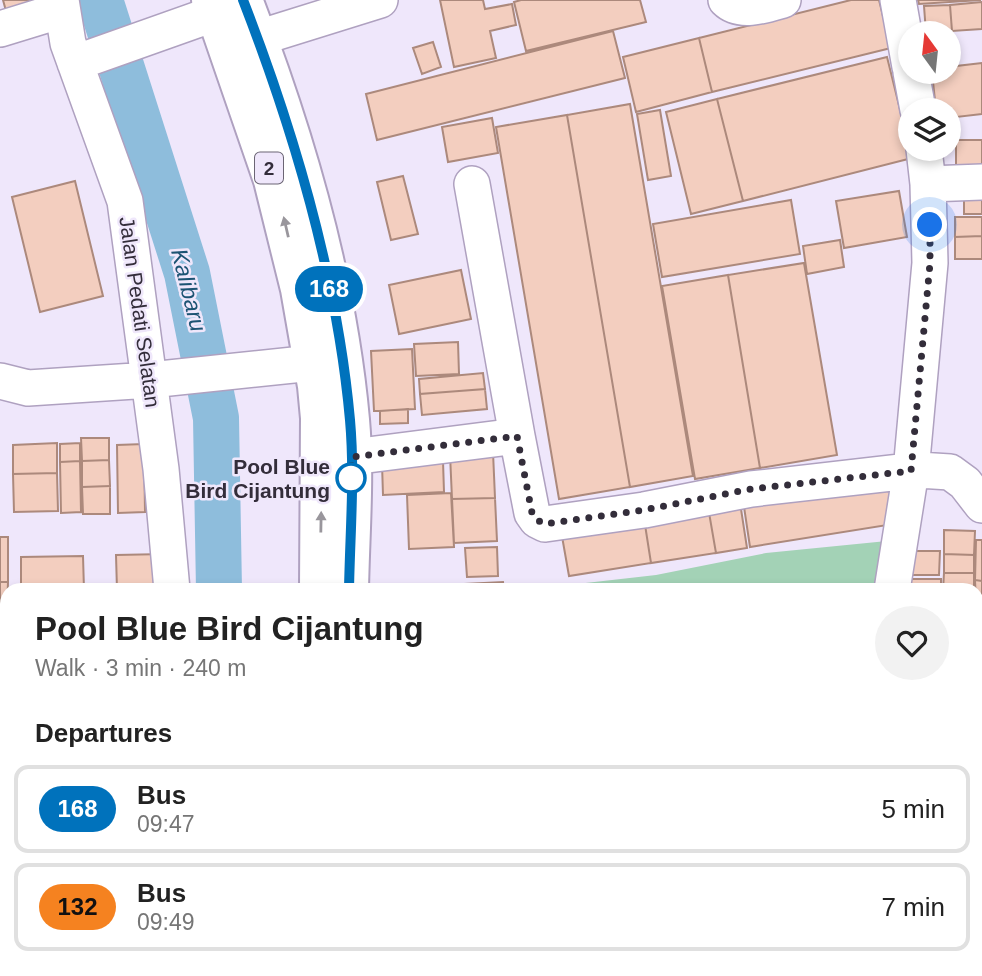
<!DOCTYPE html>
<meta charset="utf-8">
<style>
body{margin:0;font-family:Arial,sans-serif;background:#f2f2f2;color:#222;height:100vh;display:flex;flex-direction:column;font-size:26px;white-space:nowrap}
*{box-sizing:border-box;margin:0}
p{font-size:23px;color:#767676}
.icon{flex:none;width:38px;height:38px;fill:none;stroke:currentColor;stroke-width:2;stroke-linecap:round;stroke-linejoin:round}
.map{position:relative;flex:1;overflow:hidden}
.details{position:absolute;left:0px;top:583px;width:984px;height:394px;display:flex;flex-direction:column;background:#fff;border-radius:21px 21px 0 0;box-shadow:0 4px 10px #0003}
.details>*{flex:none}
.badge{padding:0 14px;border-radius:23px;font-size:24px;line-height:46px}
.needle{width:46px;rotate:345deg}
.tools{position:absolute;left:898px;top:21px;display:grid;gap:14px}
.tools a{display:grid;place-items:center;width:63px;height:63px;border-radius:50%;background:#fff;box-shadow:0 4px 10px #0003;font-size:35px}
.you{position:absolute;width:35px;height:35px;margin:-18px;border:5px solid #fff;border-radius:50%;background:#1a73e8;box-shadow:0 0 0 10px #1a73e833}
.map>.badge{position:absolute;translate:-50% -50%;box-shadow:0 0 0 4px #fff}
h2{padding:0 35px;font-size:26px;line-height:63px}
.round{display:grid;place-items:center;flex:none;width:74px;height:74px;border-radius:37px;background:#f2f2f2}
.summary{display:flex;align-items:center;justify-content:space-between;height:119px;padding:0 35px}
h1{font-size:33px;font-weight:600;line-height:52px}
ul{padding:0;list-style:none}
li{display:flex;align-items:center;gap:21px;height:88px;margin:0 14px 10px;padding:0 21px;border:4px solid #e0e0e0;border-radius:14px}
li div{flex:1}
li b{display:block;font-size:26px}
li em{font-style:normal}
li .badge{min-width:77px;font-weight:700;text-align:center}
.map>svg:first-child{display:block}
.green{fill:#a3d2b6}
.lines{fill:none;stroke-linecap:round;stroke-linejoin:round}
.river{stroke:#8ebddc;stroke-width:46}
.building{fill:#f3cebf;stroke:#ac897c;stroke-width:2}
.minor-casing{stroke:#afa1c0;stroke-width:38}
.highway-casing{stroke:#afa1c0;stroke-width:42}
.minor{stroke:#fff;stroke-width:35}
.highway{stroke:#fff;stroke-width:38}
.oneway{fill:#99969c}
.line-casing{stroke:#fff;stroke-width:16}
.line{stroke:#0072bc;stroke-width:10}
.walk{stroke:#332d3a;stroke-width:7;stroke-dasharray:0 12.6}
.stop-dot{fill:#fff;stroke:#0072bc;stroke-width:3.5}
.labels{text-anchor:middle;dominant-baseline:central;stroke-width:5;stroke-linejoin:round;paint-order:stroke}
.shield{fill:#efe7fb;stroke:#6b6574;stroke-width:2}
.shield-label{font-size:19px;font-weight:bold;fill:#332d3a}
.street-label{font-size:21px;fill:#332d3a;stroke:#efe7fb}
.stop-label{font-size:21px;font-weight:bold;fill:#332d3a;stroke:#efe7fb;text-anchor:end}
.water-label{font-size:23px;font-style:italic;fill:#1c5373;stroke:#efe7fb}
</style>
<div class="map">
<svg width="982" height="976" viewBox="0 0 982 976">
<rect width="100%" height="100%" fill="#efe7fb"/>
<!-- green -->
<path class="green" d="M887 541 889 590H524L656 575 766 553Z"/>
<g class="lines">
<!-- river -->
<path class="river" d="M100 0 187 273 216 418 219 590
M225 970V976"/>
</g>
<!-- building -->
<path class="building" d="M3 0H43L6 11Z
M440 0H483L485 9 512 4 516 25 490 31 496 58 454 67Z
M521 0H640L646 22 526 51 514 2Z
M851 0H879L891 48 712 92 699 38Z
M918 0H981L919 4Z
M982 2V29L952 31 950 5Z
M950 5 952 31 926 33 924 6Z
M613 31 625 78 377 140 366 94Z
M699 38 712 92 636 112 623 57Z
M433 42 441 67 422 74 413 48Z
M887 57 912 158 743 201 717 99Z
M982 63V114L948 118V110H936L932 72H948V67Z
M717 99 743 201 691 214 666 112Z
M630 104 693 476 630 487 567 115Z
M660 110 671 176 648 180 637 114Z
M567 115 630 487 559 499 496 127Z
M492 118 498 153 448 162 442 127Z
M956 140H982V167L956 168Z
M403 176 418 234 391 240 377 182Z
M75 181 103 296 40 312 12 197Z
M982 185V214H964V186Z
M899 191 907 237 844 248 836 201Z
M791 200 800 254 662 277 653 224Z
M955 217H982V236L955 237Z
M982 236V259H955V237Z
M840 240 844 267 807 274 803 246Z
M804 263 837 455 760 468 728 275Z
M461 270 471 319 399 334 389 285Z
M728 275 760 468 695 479 662 286Z
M458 342 459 374 416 376 414 344Z
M412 349 415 409 374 411 371 351Z
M483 373 485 389 420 394 419 379Z
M485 389 487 409 422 415 420 394Z
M408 409V423L380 424V411Z
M81 438H109V460L82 461Z
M57 443V473L13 474V445Z
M80 443V461L60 462V444Z
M144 444 145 512 118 513 117 445Z
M493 452 495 498 452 499 450 454Z
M109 460 110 486 82 487V461Z
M80 461 81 512 61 513 60 462Z
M443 461 444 492 383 495 382 464Z
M57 473 58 511 14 512 13 474Z
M892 476 900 523 750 547 743 500Z
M110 486V514H83L82 487Z
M451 493 454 547 409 549 407 495Z
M739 496 747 548 716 553 707 501Z
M495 498 497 541 454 543 452 499Z
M707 501 716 553 651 563 643 512Z
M643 512 651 563 569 576 560 525Z
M944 530 975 531 974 555 944 554Z
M0 537H8V582H0Z
M976 540H982V581L975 580Z
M497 547 498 576 467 577 465 548Z
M910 551H940L939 575H910Z
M165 554 166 590H117L116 555Z
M944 554 974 555V573H944Z
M83 556 84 590H21V557Z
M944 573H974V590H943Z
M910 579H941V590H909Z
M975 580 982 581V606H976Z
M0 582H8L7 615H0Z
M503 582 504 590H385V588Z
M976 610H982V641H976Z
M0 615H7V684H0Z
M976 652H982V688H976Z
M976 695 982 696V742H976Z
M0 738 7 739V782L0 781Z
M976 742H982V762H976Z
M976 764H982V781H976Z
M976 783H982V815H976Z
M0 788 7 790V839L0 837Z
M0 851H7V915H0Z
M976 851H982V890L976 889Z
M976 900H982V939L976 938Z
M0 957H4L3 976H0Z
M7 970H85V975L7 974Z
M90 970H153V976L90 972Z
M909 970H936V974Z
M963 970H981V976H963Z"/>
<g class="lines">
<!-- minor casing -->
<g class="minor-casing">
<path id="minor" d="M61 0 68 43 125 201 161 469 172 590
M726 0C740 14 766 5 783 0
M898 0 910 67
M0 29 62 10
M258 38 380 0
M75 63 216 13
M911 72 918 110
M472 184 517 436
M928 184 982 182
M0 381 28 388 150 380 341 360
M352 457 517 436 532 513 537 520 545 524 644 510 751 489 918 470 950 472 965 483 982 505
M892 590 911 471 930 263 928 184 924 149
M976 646H982
M976 692H982
M0 736H7
M0 849H7
M976 898H982
M434 970V976
M848 970 898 976
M165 976V970"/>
</g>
<!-- highway casing -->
<g class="highway-casing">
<path id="highway" d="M211 0 273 180 300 289 317 386 320 418 319 590
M243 0C295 134 337 276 350 420 355 476 350 534 349 590
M312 976V970
M344 976V970"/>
</g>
<!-- minor -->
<use href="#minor" class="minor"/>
<!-- highway -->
<use href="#highway" class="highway"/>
</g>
<!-- one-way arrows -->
<defs><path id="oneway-solid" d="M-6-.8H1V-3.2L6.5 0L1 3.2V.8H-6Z" transform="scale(1.75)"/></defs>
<g class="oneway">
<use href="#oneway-solid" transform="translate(286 227) rotate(-103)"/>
<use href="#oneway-solid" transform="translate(321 522) rotate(-89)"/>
</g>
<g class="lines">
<!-- line casing -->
<g class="line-casing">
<path id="line" d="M243 0C295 134 337 276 350 420 355 476 350 533 349 590"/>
</g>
<!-- line -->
<use href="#line" class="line"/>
<!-- walk -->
<path class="walk" d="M351 478 352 457 517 436 532 513 537 520 545 524 644 510 751 489 911 471 930 263V225"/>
</g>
<!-- markers -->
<circle class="stop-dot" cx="351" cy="478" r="14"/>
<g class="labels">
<!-- shield labels -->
<rect class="shield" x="255" y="152.5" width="28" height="31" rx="5"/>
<g class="shield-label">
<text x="269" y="168">2</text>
</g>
<!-- street labels -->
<g class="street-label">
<text transform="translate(140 312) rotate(82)">Jalan Pedati Selatan</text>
</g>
<!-- stop labels -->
<g class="stop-label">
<text x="330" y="466">Pool Blue<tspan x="330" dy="24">Bird Cijantung</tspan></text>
</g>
<!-- water labels -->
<g class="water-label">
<text transform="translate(189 290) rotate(76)">Kalibaru</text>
</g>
</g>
</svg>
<div class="tools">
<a><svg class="needle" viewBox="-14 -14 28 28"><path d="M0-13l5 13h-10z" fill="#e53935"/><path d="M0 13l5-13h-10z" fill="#767676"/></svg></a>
<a><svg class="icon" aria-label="layers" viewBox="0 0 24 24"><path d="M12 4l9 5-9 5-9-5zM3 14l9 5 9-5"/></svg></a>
</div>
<div class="you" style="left:930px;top:225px"></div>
<b class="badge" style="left:329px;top:289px;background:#0072bc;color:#fff">168</b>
<section class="details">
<div class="summary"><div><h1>Pool Blue Bird Cijantung</h1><p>Walk · 3 min · 240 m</p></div><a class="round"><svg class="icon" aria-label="heart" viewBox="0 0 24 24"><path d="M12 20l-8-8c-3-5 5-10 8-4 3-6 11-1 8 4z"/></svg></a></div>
<h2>Departures</h2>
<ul>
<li><span class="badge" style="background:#0072bc;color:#fff">168</span><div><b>Bus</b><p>09:47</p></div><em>5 min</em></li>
<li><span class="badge" style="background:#f58220;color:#111">132</span><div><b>Bus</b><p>09:49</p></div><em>7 min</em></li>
</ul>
</section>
</div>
